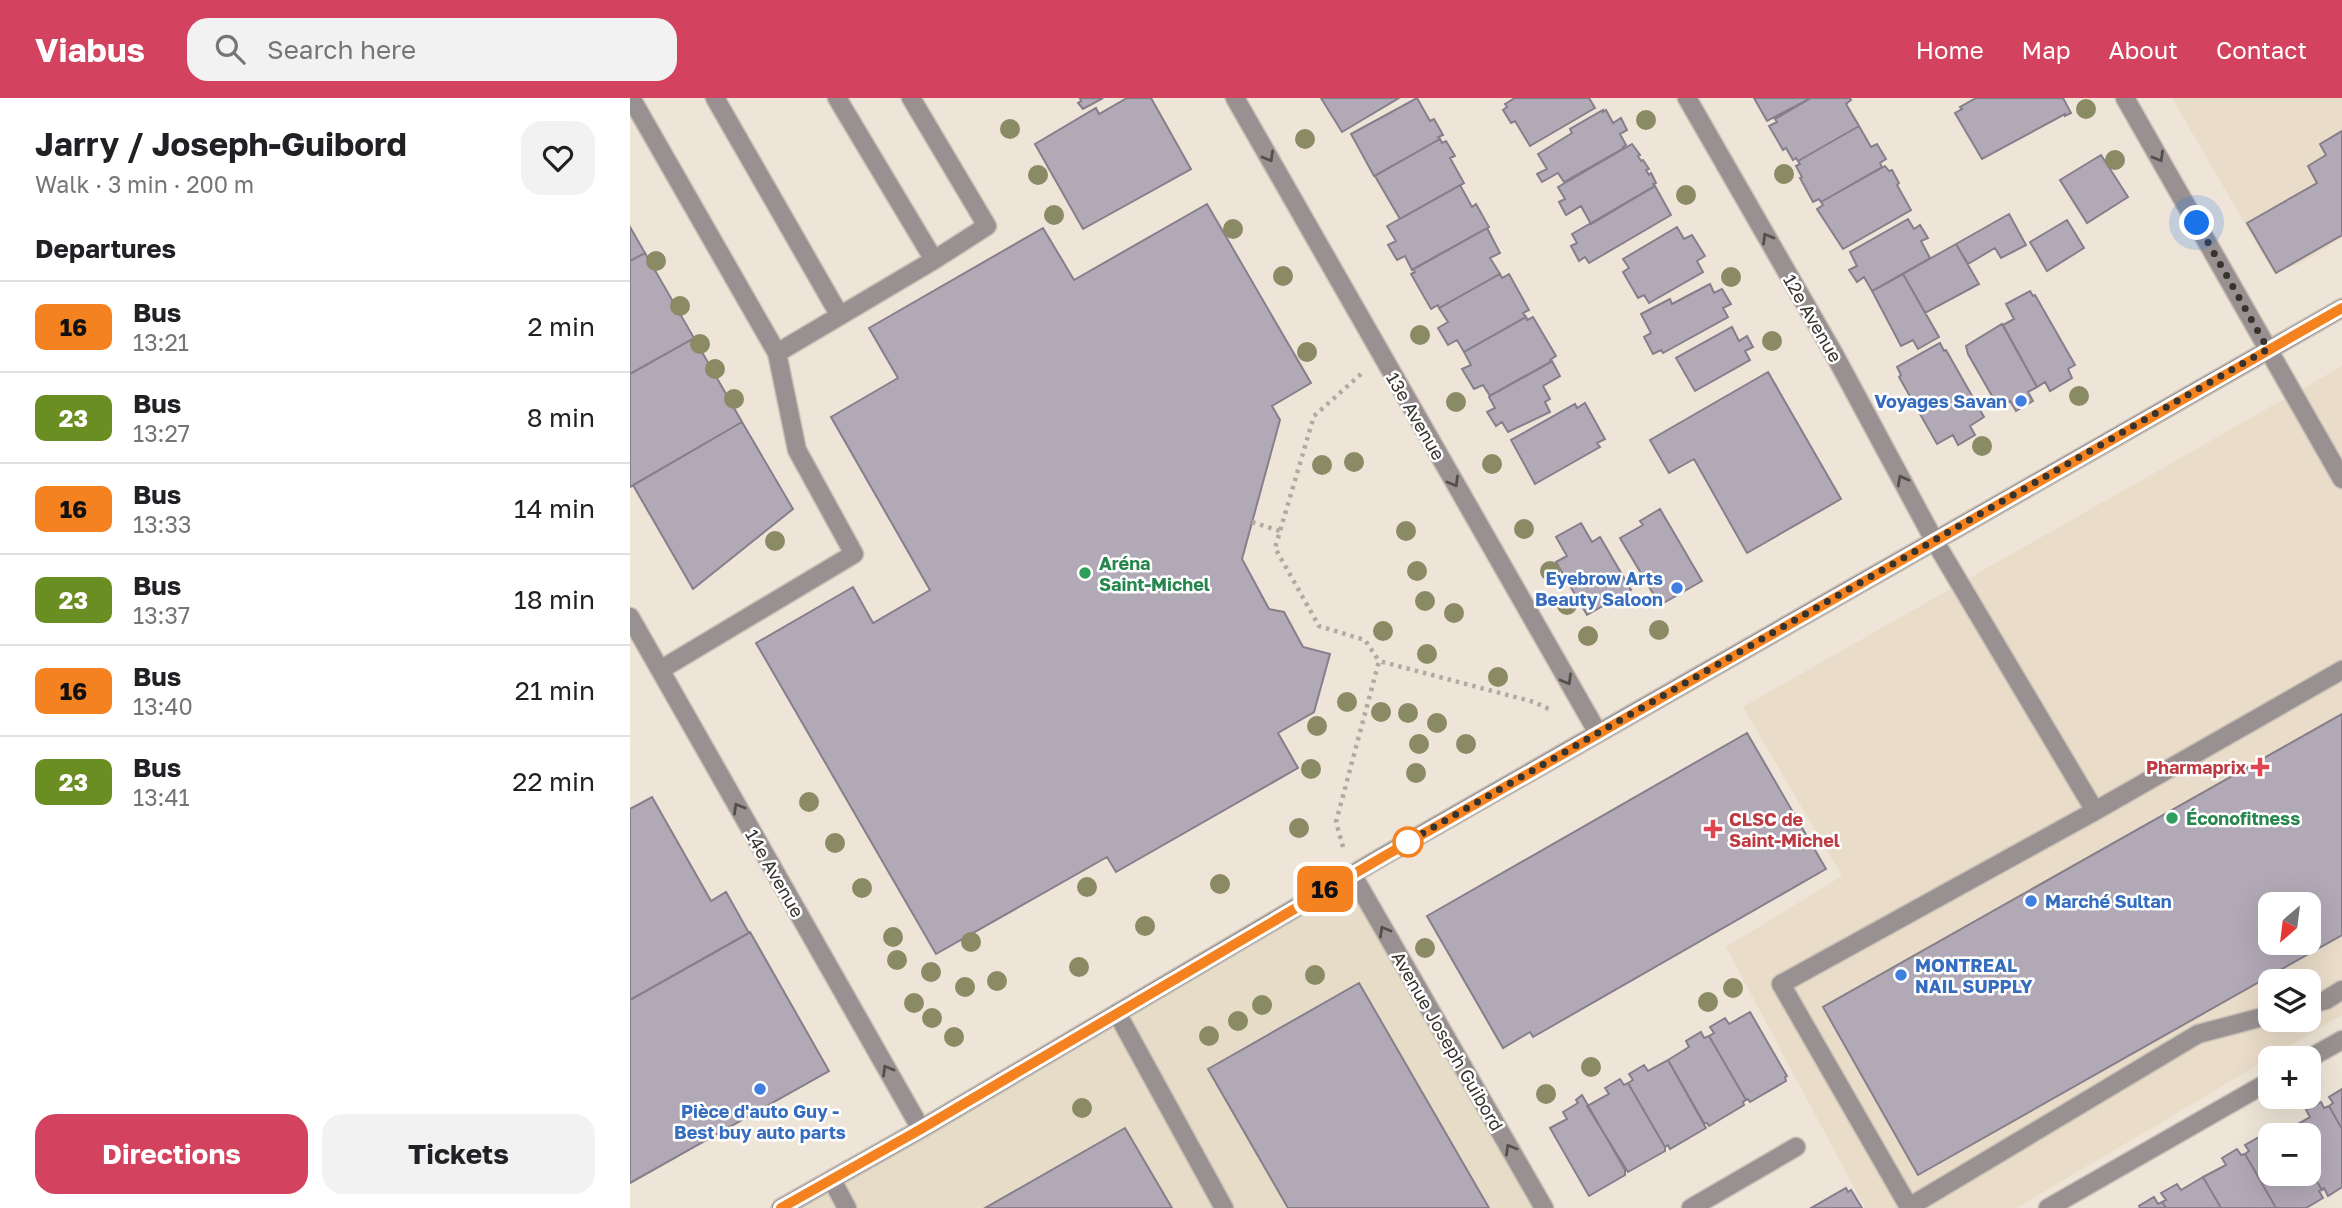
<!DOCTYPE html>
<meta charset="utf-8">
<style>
body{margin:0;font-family:"Golos Text",sans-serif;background:#f2f2f2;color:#202124;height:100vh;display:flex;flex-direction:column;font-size:26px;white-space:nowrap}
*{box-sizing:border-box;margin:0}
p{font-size:23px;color:#757577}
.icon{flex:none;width:38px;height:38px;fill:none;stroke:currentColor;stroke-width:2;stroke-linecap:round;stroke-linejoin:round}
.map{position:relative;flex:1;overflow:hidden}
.side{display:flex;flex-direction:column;background:#fff;width:630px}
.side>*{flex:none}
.badge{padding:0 14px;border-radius:10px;font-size:24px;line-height:46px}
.needle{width:46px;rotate:208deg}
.tools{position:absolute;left:1628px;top:794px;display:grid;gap:14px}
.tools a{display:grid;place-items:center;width:63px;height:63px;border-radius:14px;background:#fff;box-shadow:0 7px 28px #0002;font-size:35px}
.you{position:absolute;width:35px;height:35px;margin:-18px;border:5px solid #fff;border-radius:50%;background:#1a73e8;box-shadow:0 0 0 10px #1a73e833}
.map>.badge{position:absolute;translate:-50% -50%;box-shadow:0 0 0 4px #fff}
h2{padding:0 35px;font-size:26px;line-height:63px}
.round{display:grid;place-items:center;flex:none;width:74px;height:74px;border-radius:21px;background:#f2f2f2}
.head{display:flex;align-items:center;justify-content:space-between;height:119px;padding:0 35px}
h1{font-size:33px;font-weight:700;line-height:52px}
.button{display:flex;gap:14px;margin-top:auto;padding:14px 35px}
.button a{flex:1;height:80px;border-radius:21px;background:#d3435f;color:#fff;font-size:28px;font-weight:700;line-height:80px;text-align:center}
.button a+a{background:#f2f2f2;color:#202124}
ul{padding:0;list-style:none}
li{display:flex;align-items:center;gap:21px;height:91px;padding:0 35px;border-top:2px solid #e0e0e0}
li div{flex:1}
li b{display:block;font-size:26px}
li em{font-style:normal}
li .badge{min-width:77px;font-weight:700;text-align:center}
header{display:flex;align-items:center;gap:42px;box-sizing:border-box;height:98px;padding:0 35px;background:#d3435f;color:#fff}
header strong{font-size:33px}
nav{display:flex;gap:38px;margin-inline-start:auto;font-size:24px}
.search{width:490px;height:63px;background:#f2f2f2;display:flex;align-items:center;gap:18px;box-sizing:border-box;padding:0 24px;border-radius:21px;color:#757577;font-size:26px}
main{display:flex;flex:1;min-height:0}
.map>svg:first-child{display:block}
.built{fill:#e9dcc8;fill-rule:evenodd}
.industrial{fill:#e6dcc7}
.building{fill:#b1a9b6;stroke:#867f8b;stroke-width:2;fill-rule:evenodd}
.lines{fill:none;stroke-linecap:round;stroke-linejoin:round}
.minor-casing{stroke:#c9c1b6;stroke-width:21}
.path{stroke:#b2aaa0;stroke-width:4.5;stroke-dasharray:3.5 5;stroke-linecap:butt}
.minor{stroke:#999191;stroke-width:18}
.tree{fill:#8a8a64}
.oneway{stroke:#544f4c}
.line-casing{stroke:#fff;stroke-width:16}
.line{stroke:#f58220;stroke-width:10}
.walk{stroke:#37332e;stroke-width:7;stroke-dasharray:0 12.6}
.shop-dot{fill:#3f7fe0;stroke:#fff;stroke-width:2.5}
.leisure-dot{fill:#2e9e5b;stroke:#fff;stroke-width:2.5}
.health-dot{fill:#e0444e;stroke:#fff;stroke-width:2.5}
.stop-dot{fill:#fff;stroke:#f58220;stroke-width:3.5}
.labels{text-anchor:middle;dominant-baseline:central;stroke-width:5;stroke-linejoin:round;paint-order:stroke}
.street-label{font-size:18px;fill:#37332e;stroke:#fff}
.shop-label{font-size:18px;font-weight:bold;fill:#366cbe;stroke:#fff;text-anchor:end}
.leisure-label{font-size:18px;font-weight:bold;fill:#27864d;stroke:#fff;text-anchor:start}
.health-label{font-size:18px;font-weight:bold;fill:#be3a42;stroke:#fff;text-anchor:end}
</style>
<header>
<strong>Viabus</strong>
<div class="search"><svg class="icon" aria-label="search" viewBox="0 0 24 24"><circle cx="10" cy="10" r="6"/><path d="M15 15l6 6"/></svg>Search here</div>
<nav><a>Home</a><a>Map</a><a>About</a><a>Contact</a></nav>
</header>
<main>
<section class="side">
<div class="head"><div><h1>Jarry / Joseph-Guibord</h1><p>Walk · 3 min · 200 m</p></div><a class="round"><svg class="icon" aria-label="heart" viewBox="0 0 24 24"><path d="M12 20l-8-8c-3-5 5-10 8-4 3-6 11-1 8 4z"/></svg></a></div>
<h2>Departures</h2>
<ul>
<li><span class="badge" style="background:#f58220;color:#111">16</span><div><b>Bus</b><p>13:21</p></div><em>2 min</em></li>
<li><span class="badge" style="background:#6b8e23;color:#fff">23</span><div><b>Bus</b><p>13:27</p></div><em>8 min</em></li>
<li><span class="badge" style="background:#f58220;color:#111">16</span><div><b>Bus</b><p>13:33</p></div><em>14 min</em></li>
<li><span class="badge" style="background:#6b8e23;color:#fff">23</span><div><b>Bus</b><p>13:37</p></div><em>18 min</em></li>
<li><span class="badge" style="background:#f58220;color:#111">16</span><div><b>Bus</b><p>13:40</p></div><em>21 min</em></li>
<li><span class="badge" style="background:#6b8e23;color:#fff">23</span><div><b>Bus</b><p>13:41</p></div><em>22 min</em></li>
</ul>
<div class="button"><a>Directions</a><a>Tickets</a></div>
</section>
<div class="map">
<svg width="1712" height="1110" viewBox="0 0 1712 1110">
<rect width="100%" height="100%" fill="#eee5d8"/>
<!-- built -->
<path class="built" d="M1542 0H1712V140L1668 167 1643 174Z
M1712 268V917L1387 1110H1235L1096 849 1212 778 1113 609ZM1640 807H1678V845H1640ZM1640 884H1678V922H1640Z"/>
<!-- industrial -->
<path class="industrial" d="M722 776 914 1110H151Z"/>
<!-- building -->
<path class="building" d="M450 0H473L453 11 448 5 451 3Z
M497 0H521L561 71 453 131 405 46 466 10 469 16Z
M691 0H769L712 34Z
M787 0 800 23 804 21 813 37 808 39 810 41 744 78 721 36Z
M885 0H959L965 10 900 48 885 23 881 25 873 12 877 9 875 6Z
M1124 0H1181L1137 23Z
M1181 0H1220L1221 2 1216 6 1229 28 1168 63 1166 60 1163 62 1156 50 1153 52 1139 28 1147 24 1145 21Z
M1346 0H1433L1441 15 1435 18V16L1352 61 1325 15 1332 11 1330 9Z
M973 12V14L976 12 983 25 991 20 997 32 990 36 996 47 993 49 994 50 934 84 928 75 912 84 907 76 917 71 908 56 942 35 940 31Z
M1229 28 1241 49 1247 46 1256 61 1250 65 1252 69 1191 104 1189 101 1183 104 1170 80 1172 79 1166 68 1170 66 1168 63Z
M1712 33V137L1646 175 1617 125 1687 85 1678 68 1696 57 1690 46Z
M810 41 812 45 816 43 825 58 820 60 834 85 770 121 745 78Z
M1002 46 1010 57 1008 58 1011 63 1013 62 1019 71 1016 72 1019 77 1021 75 1026 85 1023 86 1025 88 961 126 951 108 936 117 929 104 935 101 928 89Z
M1471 57 1498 99 1457 125 1430 82Z
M1255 68 1259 73 1262 72 1269 85 1267 87 1281 112 1213 151 1187 111 1193 107 1191 104Z
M830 87 842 109 846 106 859 129 782 172 775 158 767 162 758 147 766 143 757 128Z
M1025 88 1041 117 959 165 955 159 949 163 941 148 947 145 942 136Z
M577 106 681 285 642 308 650 322 612 461 639 511 654 514 673 549 700 556 684 614 648 635 668 670 486 774 477 759 306 856 126 545 223 489 243 525 300 492 201 319 268 280 239 230 413 130 444 182Z
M1379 116 1396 147 1371 160 1365 150 1338 166 1326 146Z
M1278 121 1284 131 1290 127 1298 140 1291 143 1300 160 1242 193 1234 179 1227 184 1219 172 1227 168 1220 154Z
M1437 122 1454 150 1417 173 1400 144Z
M0 129 15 155 0 163Z
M1047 129 1054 141 1062 137 1075 158 1067 163 1073 174 1019 205 1014 197 1008 200 993 174 999 170 993 161Z
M857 130 870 155 860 160 870 176 809 210 808 207 801 211 781 176 785 174 783 171Z
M1326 146 1349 186 1295 215 1273 176Z
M15 155 64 240 0 276V163Z
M870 176 872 180 879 176 899 212 893 215 896 219 834 254 827 242 818 247 808 230 818 224 809 210Z
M1273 176 1309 239 1288 251 1283 242 1271 248 1242 193Z
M1080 186 1084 195 1092 191 1101 206 1093 210 1098 219 1033 255 1031 252 1023 256 1014 239 1021 235 1011 216 1040 201 1042 206Z
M1400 193 1403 198 1405 197 1445 267 1438 271 1442 280 1420 293 1415 284 1407 289 1373 227 1384 221 1376 206Z
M896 219 897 222 903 219 926 258 920 262 921 264 860 298 853 287 844 291 832 271 841 267 834 254Z
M1372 226 1407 289 1398 294 1403 303 1386 313 1380 303 1369 310 1338 256 1336 248Z
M1102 229 1109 243 1117 238 1123 249 1115 253 1120 262 1065 293 1046 260Z
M64 240 112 324 0 389V276Z
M1310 245 1314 253 1316 252 1354 319 1340 328 1345 337 1328 347 1323 337 1307 346 1269 279 1271 277 1267 269Z
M922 263 930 278 913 288 920 301 915 304 920 314 878 334 872 324 866 328 857 314 865 310 859 299 861 297Z
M1138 274 1211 401 1117 455 1064 361 1039 375 1020 342Z
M955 305 975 341 967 345 970 349 905 386 881 342 945 306 947 310Z
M112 324 163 411 63 491 3 387Z
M1030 411 1072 483 1030 507 990 440 1013 427 1010 423Z
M951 425 962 444 970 439 1001 492 957 517 926 464 937 458 926 439Z
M1712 616V837L1288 1077 1193 909ZM1640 807H1678V845H1640Z
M1117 635 1196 771 903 939 900 934 873 950 797 818Z
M22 699 81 803 96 794 119 835 0 902V711Z
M120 834 199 973 0 1085V902Z
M729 885 859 1110H658L578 971Z
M1120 914 1157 978 1155 979 1156 983 1120 1004 1118 1001 1116 1002 1079 938 1084 935 1080 929 1095 920 1099 926Z
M1071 934 1074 940 1079 938 1116 1002 1113 1004 1114 1007 1079 1028 1077 1025H1074L1038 962 1059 949 1056 943Z
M1038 962 1076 1030 1040 1051 1038 1047 1035 1049 998 985 1003 982 999 976 1014 967 1018 973Z
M990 981 994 987 998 985 1035 1049V1053L998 1074 957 1008 979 996 975 990Z
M1712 991V1031L1699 1008 1703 1005 1699 999Z
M952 997 995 1072V1077L959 1098 920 1030 937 1021 933 1014 948 1005 946 1002Z
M1691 1004 1694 1010 1699 1008 1712 1031V1089L1698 1098 1694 1090 1692 1092 1678 1069V1038H1661L1657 1032 1680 1019 1676 1012Z
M495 1030 542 1110H355Z
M1631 1038 1634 1044 1640 1041V1076H1678V1069L1692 1092 1689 1093 1693 1100 1676 1110H1646L1615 1056 1619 1053 1615 1047Z
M1607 1051 1611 1057 1615 1056 1646 1110H1591L1573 1079 1596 1067 1592 1060Z
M1573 1079 1591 1110H1536L1532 1104 1536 1102 1531 1095 1547 1086 1551 1092Z
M1216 1090 1218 1094 1221 1092 1232 1110H1181Z
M1524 1099 1528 1106 1532 1104 1536 1110H1510L1509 1108Z"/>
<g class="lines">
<!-- minor casing -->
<g class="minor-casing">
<path id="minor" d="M1 0 147 255 304 162 207 0
M85 0 210 218
M281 0 357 128 304 162
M605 0 968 635
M1057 0 1204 256 1304 442 1465 713
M1495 0 1712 381
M0 519 291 1031
M30 572 224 456 167 352 147 255
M722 776 914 1110
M1678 907 1696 902 1712 892
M487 915 594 1110
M1640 917 1568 936 1279 1109 1151 886 1465 713 1712 572
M1678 961 1712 942
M202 1082 217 1110
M151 1110 291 1031 750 760 1712 210
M1061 1110 1166 1049
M1418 1110 1640 983"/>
</g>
<!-- path -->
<path class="path" d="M731 276 684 318 645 450 689 528 735 542 749 563
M622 424 650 433
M713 749 706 724 749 563 904 604 923 613"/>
<!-- minor -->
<use href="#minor" class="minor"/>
</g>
<!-- trees -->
<g class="tree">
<circle cx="1456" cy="11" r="10"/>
<circle cx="1016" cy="22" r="10"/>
<circle cx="380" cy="31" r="10"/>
<circle cx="675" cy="41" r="10"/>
<circle cx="1485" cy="62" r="10"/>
<circle cx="1154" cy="76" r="10"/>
<circle cx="408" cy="77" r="10"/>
<circle cx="1056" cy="97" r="10"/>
<circle cx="424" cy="117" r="10"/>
<circle cx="603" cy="131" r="10"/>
<circle cx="26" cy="163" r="10"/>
<circle cx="653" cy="178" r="10"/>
<circle cx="1101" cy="179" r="10"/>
<circle cx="50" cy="208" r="10"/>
<circle cx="790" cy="237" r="10"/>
<circle cx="1142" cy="243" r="10"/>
<circle cx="70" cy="246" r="10"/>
<circle cx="677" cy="254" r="10"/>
<circle cx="85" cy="271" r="10"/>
<circle cx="1449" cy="298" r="10"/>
<circle cx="104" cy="301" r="10"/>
<circle cx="826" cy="304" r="10"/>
<circle cx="1352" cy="348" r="10"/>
<circle cx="724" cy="364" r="10"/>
<circle cx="862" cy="366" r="10"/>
<circle cx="692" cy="367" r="10"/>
<circle cx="894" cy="431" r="10"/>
<circle cx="776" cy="433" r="10"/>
<circle cx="145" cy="443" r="10"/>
<circle cx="787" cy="473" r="10"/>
<circle cx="920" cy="473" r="10"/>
<circle cx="795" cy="503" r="10"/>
<circle cx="937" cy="507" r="10"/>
<circle cx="824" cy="515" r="10"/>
<circle cx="1029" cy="532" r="10"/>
<circle cx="753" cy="533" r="10"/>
<circle cx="958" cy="538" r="10"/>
<circle cx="797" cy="556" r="10"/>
<circle cx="868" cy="579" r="10"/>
<circle cx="717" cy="604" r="10"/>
<circle cx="751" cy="614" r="10"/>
<circle cx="778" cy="615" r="10"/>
<circle cx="807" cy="625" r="10"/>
<circle cx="687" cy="628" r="10"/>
<circle cx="789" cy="646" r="10"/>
<circle cx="836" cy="646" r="10"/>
<circle cx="681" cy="671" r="10"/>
<circle cx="786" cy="675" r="10"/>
<circle cx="179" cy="704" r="10"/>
<circle cx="669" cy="730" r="10"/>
<circle cx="205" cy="745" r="10"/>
<circle cx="590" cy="786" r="10"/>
<circle cx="457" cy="789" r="10"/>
<circle cx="232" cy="790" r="10"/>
<circle cx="515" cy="828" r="10"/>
<circle cx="263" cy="839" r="10"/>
<circle cx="341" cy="844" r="10"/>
<circle cx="795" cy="850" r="10"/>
<circle cx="267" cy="862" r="10"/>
<circle cx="449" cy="869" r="10"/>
<circle cx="301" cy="874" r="10"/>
<circle cx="685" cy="877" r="10"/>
<circle cx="367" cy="883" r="10"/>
<circle cx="335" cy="889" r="10"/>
<circle cx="1103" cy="890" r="10"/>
<circle cx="1078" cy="904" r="10"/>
<circle cx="284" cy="905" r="10"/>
<circle cx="632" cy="907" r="10"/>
<circle cx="302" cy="920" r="10"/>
<circle cx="608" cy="923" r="10"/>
<circle cx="579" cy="938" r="10"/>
<circle cx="324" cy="939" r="10"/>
<circle cx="961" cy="969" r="10"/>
<circle cx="916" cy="996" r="10"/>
<circle cx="452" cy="1010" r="10"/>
</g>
<!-- one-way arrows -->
<defs><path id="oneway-chevron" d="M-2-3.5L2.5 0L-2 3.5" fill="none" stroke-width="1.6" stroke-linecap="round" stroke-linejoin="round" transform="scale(1.75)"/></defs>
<g class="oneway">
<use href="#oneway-chevron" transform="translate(639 59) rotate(60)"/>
<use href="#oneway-chevron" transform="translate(1529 59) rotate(60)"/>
<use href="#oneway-chevron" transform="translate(1137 140) rotate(-120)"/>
<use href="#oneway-chevron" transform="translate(1272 382) rotate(-118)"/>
<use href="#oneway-chevron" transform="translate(824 384) rotate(60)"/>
<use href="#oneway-chevron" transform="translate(937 582) rotate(60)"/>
<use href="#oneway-chevron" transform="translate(108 710) rotate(-120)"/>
<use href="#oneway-chevron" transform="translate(754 833) rotate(-120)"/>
<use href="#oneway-chevron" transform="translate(257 972) rotate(-120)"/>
<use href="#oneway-chevron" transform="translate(880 1051) rotate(-120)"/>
</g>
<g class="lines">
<!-- line casing -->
<g class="line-casing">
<path id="line" d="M151 1110 291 1031 751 760 1712 210"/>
</g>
<!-- line -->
<use href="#line" class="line"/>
<!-- walk -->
<path class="walk" d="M778 744 769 749 1638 251 1567 125"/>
</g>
<!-- markers -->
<g class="shop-dot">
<circle cx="1391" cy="303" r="7"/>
<circle cx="1047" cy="490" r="7"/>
<circle cx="1401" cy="803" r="7"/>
<circle cx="1271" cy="877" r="7"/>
<circle cx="130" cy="991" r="7"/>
</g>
<g class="leisure-dot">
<circle cx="455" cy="475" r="7"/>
<circle cx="1542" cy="720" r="7"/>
</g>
<g class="health-dot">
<path d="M1626.5 658.5h7v7h7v7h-7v7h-7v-7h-7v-7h7z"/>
<path d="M1079.5 720.5h7v7h7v7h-7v7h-7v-7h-7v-7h7z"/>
</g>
<circle class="stop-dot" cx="778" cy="744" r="14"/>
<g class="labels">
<!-- street labels -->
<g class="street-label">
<text transform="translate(1183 220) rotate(60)">12e Avenue</text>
<text transform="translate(786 318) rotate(60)">13e Avenue</text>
<text transform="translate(145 775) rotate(60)">14e Avenue</text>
<text transform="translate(818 943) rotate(60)">Avenue Joseph Guibord</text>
</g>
<!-- shop labels -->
<g class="shop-label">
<text x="1377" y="303">Voyages Savan</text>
<text x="1033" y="480">Eyebrow Arts<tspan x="1033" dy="21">Beauty Saloon</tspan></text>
<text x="1415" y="803" text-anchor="start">Marché Sultan</text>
<text x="1285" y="867" text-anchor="start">MONTREAL<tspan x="1285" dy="21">NAIL SUPPLY</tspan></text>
<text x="130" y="1013" text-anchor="middle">Pièce d'auto Guy -<tspan x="130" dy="21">Best buy auto parts</tspan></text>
</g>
<!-- leisure labels -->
<g class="leisure-label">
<text x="469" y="465">Aréna<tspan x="469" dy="21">Saint-Michel</tspan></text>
<text x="1556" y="720">Éconofitness</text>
</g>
<!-- health labels -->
<g class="health-label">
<text x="1616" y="669">Pharmaprix</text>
<text x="1099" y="721" text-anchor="start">CLSC de<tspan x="1099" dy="21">Saint-Michel</tspan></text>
</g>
</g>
</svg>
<div class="tools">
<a><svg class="needle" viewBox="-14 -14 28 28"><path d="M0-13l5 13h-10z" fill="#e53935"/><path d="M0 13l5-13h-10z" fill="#757577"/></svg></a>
<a><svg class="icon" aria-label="layers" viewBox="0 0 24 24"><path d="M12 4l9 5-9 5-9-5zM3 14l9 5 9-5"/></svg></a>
<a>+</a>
<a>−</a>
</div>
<div class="you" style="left:1567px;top:125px"></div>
<b class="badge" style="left:695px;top:791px;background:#f58220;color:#111">16</b>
</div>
</main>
